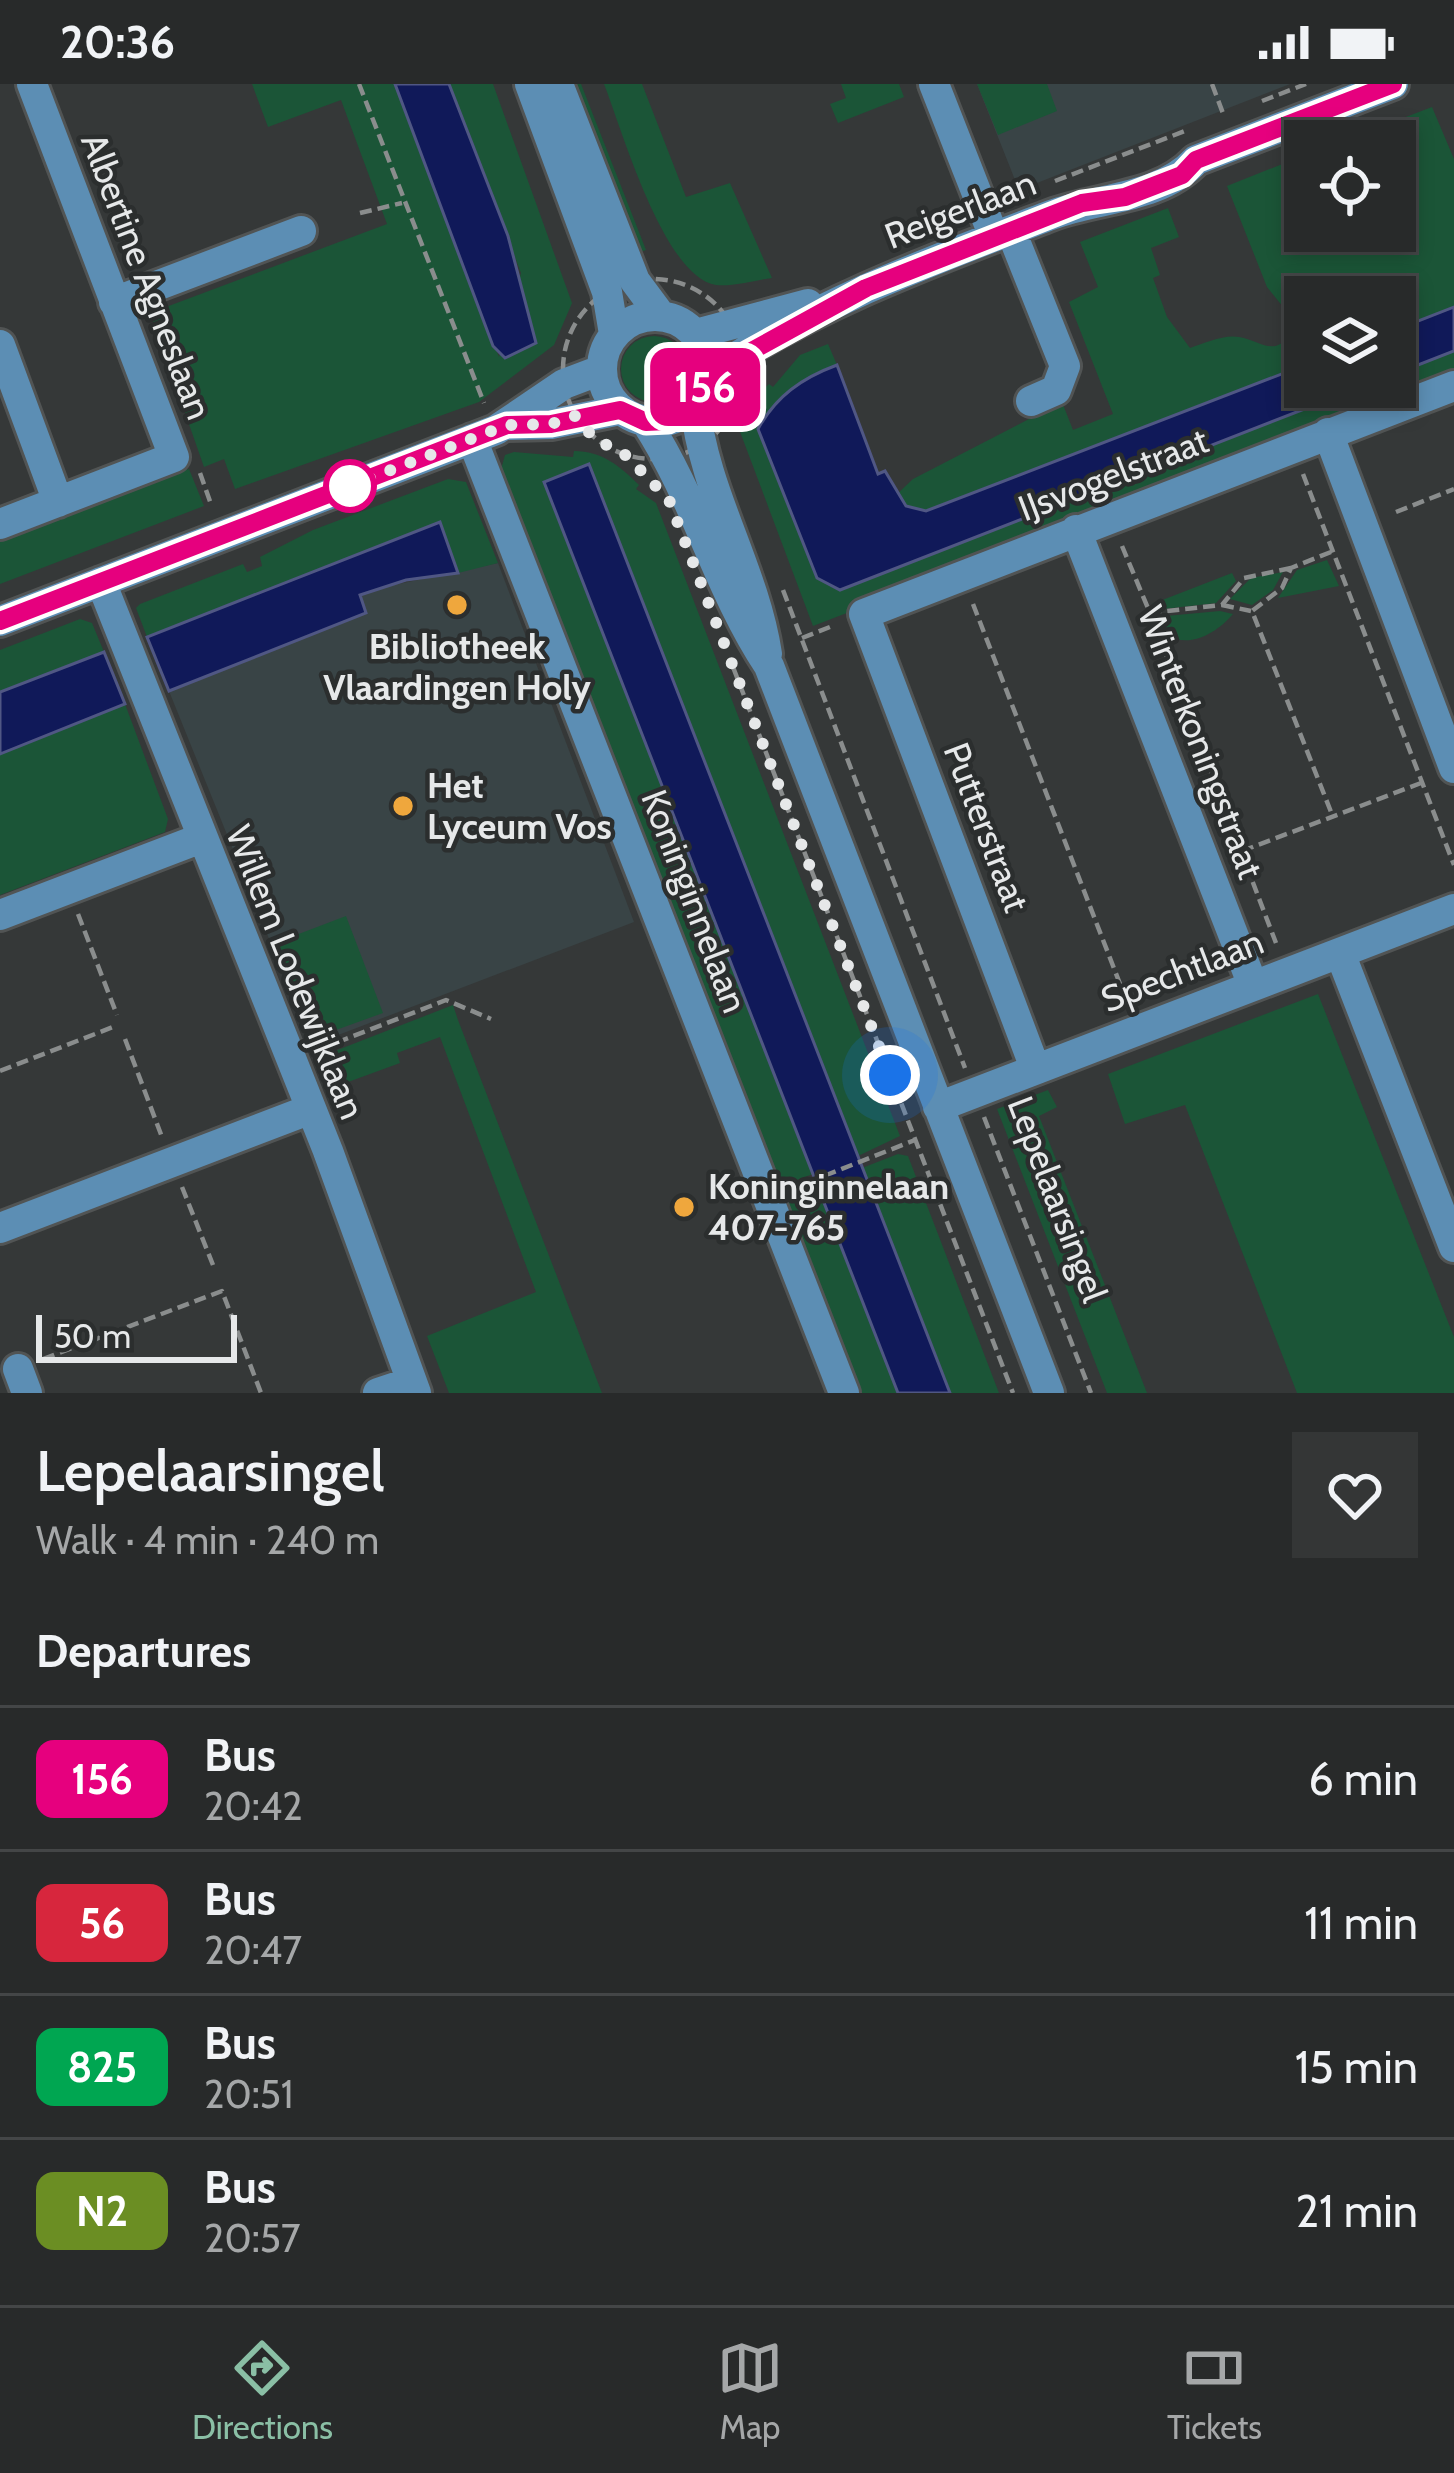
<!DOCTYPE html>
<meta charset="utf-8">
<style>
body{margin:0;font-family:Cabin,sans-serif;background:#343636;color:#f1f3f6;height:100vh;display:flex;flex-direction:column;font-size:45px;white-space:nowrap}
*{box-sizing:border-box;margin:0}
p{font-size:39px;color:#a5a7a8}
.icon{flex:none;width:66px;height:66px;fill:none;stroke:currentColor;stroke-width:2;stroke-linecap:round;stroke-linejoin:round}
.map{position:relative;height:1309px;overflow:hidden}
.details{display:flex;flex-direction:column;background:#282a2a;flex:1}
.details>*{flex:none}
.badge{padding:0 24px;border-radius:18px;font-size:42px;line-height:78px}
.fabs{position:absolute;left:1284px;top:36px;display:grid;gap:24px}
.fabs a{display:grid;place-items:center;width:132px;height:132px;border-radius:0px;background:#282a2a;box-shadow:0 6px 18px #0003,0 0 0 3px #444647;font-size:60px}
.scale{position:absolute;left:36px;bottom:30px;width:201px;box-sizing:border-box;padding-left:12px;border:6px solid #e6e8e9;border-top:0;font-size:33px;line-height:42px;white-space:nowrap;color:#e6e8e9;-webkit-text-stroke:9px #2b2e2e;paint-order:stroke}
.you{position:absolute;width:60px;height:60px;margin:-30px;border:9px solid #fff;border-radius:50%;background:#1a73e8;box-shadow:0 0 0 18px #1a73e833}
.map>.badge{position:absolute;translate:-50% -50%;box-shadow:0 0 0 6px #fff}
h2{padding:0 36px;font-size:45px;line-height:108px}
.round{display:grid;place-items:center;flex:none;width:126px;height:126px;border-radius:0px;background:#343636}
.overview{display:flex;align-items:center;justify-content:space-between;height:204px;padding:0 36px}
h1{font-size:57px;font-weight:600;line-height:90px}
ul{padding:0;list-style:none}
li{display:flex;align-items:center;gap:36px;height:144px;padding:0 36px;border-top:3px solid #444647}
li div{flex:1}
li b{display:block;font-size:45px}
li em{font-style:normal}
li .badge{min-width:132px;font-weight:700;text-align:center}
.status{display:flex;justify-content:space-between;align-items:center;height:84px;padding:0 60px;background:#282a2a;direction:ltr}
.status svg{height:33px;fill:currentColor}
.tabs{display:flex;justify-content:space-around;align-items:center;height:168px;border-top:3px solid #444647;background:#282a2a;font-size:33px;color:#a5a7a8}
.tabs a{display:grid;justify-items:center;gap:6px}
.tabs .selected{color:#8abfa5}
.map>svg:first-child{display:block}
.built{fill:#394446}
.green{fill:#1b5537}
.water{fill:#101959;stroke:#505784;stroke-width:3}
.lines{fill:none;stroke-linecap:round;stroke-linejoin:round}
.minor-casing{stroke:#515454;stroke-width:36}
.path{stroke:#8a8d8d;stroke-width:4.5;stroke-dasharray:12 6;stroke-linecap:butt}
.minor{stroke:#5c8eb4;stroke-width:30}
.line-casing{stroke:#fff;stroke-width:27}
.line{stroke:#e6007e;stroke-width:18}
.walk{stroke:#e6e8e9;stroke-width:12;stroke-dasharray:0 21.6}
.stop-dot{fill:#fff;stroke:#e6007e;stroke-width:6}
.poi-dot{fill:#efa73d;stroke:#2b2e2e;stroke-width:4.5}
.labels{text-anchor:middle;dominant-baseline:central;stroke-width:9;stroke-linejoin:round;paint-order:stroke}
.street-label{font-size:36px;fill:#e6e8e9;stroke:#2b2e2e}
.poi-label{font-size:36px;font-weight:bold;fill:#e6e8e9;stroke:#2b2e2e;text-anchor:start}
</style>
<div class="status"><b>20:36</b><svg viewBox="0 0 49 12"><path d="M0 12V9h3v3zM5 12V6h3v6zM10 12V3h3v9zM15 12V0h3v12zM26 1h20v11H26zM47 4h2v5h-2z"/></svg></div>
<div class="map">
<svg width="1454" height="1309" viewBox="0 0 1454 1309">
<rect width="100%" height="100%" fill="#353838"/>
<!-- built -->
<path class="built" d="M977 0H1290L1019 106Z
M498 479 634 838 312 961 169 607 366 529 359 511 375 505Z"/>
<!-- green -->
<path class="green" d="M252 0H395L499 273 521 189 449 0H493L572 219 554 261 479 318 235 405 224 375 204 383 150 229 387 140 341 16 268 43Z
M565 0H581L646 166 633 171Z
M604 0H642L686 113 730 99 772 194C756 196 732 203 716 201 664 193 622 46 604 0Z
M841 0H899L904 13 838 39 830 20 846 14Z
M977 0H1047L1057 27 998 51Z
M1432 23 1454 75V223L1395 246V213H1305V281L926 427 906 422 896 411 913 395 1062 318 1073 346 1113 330 1069 218 1098 203 1080 158 1168 124 1179 153 1151 164 1160 191 1153 194 1167 233 1190 264C1204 259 1225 250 1239 253 1262 257 1273 274 1292 249V234L1267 203 1227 102 1305 71V147H1395V57H1343Z
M621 285a33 33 0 1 1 66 0a33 33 0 1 1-66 0Z
M828 260 837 281 809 292 840 506 1361 303H1395V290L1454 267V295L813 542 739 345 752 316 769 300 773 303 800 271Z
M574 367C602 367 620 382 639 401L636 405 656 419 900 1052 858 1072 588 380 544 399 813 1090 776 1104 500 389 505 371 514 368 573 373Z
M172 385 175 389 189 385 204 422 0 500V456Z
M448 395 466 398 498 479 458 489 440 439 147 553 136 524 140 520 243 480 247 488 262 482 260 473 313 446Z
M1327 476 1339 502 1278 514 1297 486Z
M1283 488 1273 506 1252 521 1230 515 1251 494Z
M1232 489 1236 497 1216 519 1154 526 1152 520Z
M1220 527 1233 530C1217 549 1188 566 1166 550V532Z
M80 535 92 539 104 568 0 608V566Z
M125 620 168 735 165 748 0 811V670Z
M346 832 383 929 311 955 275 859Z
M1318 910 1454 1253V1309H1297L1185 1021 1125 1040 1108 990Z
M453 921 458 936 602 1309H449L427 1252 536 1208 440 953 397 969 400 979 329 1005 317 974Z
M1048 1006 1057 1023 1039 1032 1147 1309H1107L997 1025Z
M898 1070 908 1072 999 1309H950L862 1084Z
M817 1101 898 1309H855L780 1115Z"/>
<!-- water -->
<path class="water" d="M395 0H449L508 152 536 259 505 274 493 262Z
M1454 223V267L1395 290V246Z
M837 281 878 390 885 387 906 422 926 427 1305 281V303H1361L840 506 817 494 758 345C776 312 802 294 837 281Z
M589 380 950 1309H898L544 398Z
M440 438 458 489 406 496 360 511 366 529 169 607 147 553Z
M104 568 125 620 0 670V608Z"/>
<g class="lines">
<!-- minor casing -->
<g class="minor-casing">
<path id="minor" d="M530 0 607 208 614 250
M558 0 635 197 661 232
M934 0 994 153
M1011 147 1065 282 1056 306 1031 317
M114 218 301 147
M602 285a53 53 0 1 1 106 0a53 53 0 1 1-106 0Z
M696 250 808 220
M0 261 58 418
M708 291C813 220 933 176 1051 131 1099 113 1160 115 1196 76L1393 0
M695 320C703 407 754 484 767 570
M646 338C696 415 718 505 769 582L1049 1309
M507 341 551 340 620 326
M1328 349 1454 684
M472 355 844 1309
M0 440 174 373 32 0
M1076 446 1252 899
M101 498 328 1067 416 1309
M0 537 496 346 564 300 601 286
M0 831 199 755
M1340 869 1454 1163
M1035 984 864 530 1454 302
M938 1023 1454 825
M0 1144 311 1025
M18 1285 27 1309
M378 1309 411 1298"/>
</g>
<!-- path -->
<path class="path" d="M359 0 484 319
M1212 0 1224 32
M1262 17 1306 0
M1055 97 1185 47
M360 129 402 119
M563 285a90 90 0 1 1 180 0a90 90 0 1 1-180 0Z
M200 389 212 423
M1303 390 1454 781
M1396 428 1454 405
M1122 462 1150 529 1222 521 1244 494 1291 484
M1331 468 1291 484 1282 504 1252 527 1333 733
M783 506 965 984
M973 520 1127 918
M1222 521 1251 527
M1150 529 1276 859
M802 554 835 541
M733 583 1013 1309
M1242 767 1421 699
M78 830 117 931
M125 955 162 1053
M320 965 446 916 491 935
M0 987 113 943
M984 1033 1091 1309
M182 1103 213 1181
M791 1105 915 1056
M43 1275 222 1207 261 1309"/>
<!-- minor -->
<use href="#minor" class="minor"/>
</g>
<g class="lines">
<!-- line casing -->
<g class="line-casing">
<path id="line" d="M0 537 507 341 551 340 620 326 646 338 668 337 695 320 708 291 866 204 1082 119 1125 113 1182 91 1196 76 1393 0"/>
</g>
<!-- line -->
<use href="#line" class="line"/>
<!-- walk -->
<path class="walk" d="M350 402 507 341 551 340 575 332 594 354 627 372 669 416 890 991"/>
</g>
<!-- markers -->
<circle class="stop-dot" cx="350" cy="402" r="24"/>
<g class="poi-dot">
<circle cx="457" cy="521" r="12"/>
<circle cx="403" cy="722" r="12"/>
<circle cx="684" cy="1123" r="12"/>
</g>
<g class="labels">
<!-- street labels -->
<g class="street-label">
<text transform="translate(960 125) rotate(-21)">Reigerlaan</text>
<text transform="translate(147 192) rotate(69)">Albertine Agneslaan</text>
<text transform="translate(1113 390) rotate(-21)">IJsvogelstraat</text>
<text transform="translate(1201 658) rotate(69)">Winterkoningstraat</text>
<text transform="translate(987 743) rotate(69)">Putterstraat</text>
<text transform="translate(695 817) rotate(69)">Koninginnelaan</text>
<text transform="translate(1182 886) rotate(-21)">Spechtlaan</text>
<text transform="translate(296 888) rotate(68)">Willem Lodewijklaan</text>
<text transform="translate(1058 1115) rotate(69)">Lepelaarsingel</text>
</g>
<!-- poi labels -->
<g class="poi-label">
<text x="457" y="562" text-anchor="middle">Bibliotheek<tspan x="457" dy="41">Vlaardingen Holy</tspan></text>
<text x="427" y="701">Het<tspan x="427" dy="41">Lyceum Vos</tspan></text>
<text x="708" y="1102">Koninginnelaan<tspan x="708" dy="41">407-765</tspan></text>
</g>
</g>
</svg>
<div class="fabs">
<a><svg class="icon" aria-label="locate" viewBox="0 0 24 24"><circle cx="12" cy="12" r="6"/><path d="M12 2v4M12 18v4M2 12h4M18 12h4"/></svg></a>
<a><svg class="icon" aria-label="layers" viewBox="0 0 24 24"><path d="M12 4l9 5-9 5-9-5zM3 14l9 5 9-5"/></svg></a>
</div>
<div class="scale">50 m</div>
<div class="you" style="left:890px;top:991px"></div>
<b class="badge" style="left:705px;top:303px;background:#e6007e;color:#fff">156</b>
</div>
<section class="details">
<div class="overview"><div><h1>Lepelaarsingel</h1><p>Walk · 4 min · 240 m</p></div><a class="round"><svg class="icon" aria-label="heart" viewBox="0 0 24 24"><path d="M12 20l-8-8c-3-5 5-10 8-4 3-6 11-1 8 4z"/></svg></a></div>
<h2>Departures</h2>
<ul>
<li><span class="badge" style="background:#e6007e;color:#fff">156</span><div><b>Bus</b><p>20:42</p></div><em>6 min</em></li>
<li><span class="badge" style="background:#d7263d;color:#fff">56</span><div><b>Bus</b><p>20:47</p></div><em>11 min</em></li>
<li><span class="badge" style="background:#00a651;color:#fff">825</span><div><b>Bus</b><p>20:51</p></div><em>15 min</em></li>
<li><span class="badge" style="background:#6b8e23;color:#fff">N2</span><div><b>Bus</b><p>20:57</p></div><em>21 min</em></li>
</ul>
</section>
<nav class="tabs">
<a class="selected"><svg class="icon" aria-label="directions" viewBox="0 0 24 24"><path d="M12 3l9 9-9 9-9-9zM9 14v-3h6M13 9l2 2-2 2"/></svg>Directions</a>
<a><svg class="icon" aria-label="map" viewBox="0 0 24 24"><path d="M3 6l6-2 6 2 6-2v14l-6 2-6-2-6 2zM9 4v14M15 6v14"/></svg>Map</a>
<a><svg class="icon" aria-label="tickets" viewBox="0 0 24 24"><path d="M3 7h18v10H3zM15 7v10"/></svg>Tickets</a>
</nav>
